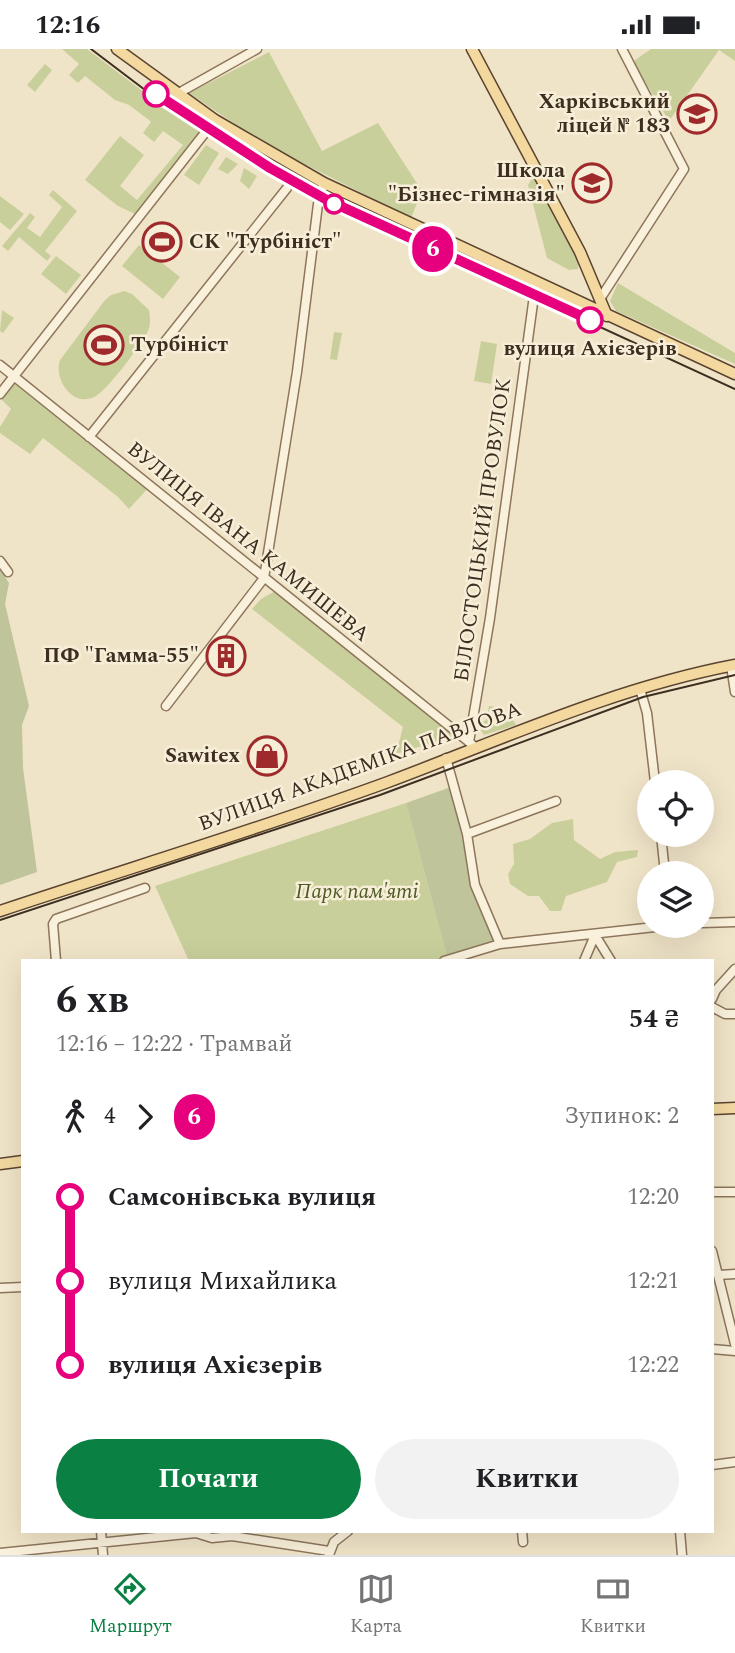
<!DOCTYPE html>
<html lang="uk">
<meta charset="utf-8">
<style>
body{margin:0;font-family:Spectral,serif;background:#f2f2f2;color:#202124;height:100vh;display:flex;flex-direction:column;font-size:26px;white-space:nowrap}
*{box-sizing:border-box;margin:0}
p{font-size:23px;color:#757577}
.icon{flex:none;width:38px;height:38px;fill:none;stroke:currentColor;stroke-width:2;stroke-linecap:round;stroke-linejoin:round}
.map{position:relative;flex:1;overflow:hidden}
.sheet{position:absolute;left:21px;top:910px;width:693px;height:574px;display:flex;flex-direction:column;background:#fff;border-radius:0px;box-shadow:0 7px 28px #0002}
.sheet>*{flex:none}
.badge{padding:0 14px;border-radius:23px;font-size:24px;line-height:46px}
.buttons{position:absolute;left:637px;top:721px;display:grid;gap:14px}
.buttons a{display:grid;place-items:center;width:77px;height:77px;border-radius:50%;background:#fff;box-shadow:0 7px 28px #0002;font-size:35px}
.map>.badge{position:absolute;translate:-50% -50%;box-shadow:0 0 0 4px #fff}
.legs{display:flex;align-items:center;gap:10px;height:77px;padding:0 35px;font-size:23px}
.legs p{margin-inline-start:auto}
.summary{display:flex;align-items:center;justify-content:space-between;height:119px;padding:0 35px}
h1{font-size:38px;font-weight:700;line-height:52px}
.cta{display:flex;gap:14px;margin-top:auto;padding:14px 35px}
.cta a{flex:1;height:80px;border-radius:42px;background:#0b8043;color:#fff;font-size:28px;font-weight:700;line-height:80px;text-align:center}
.cta a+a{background:#f2f2f2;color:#202124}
ul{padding:0 35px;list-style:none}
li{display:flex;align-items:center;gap:24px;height:84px;font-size:26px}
li i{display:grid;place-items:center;width:10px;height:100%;margin:0 9px;background:currentColor}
li i::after{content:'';width:18px;height:18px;margin:-9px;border:5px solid;border-radius:50%;background:#fff}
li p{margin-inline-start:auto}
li:first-child i{background:linear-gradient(#0000 50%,currentColor 0)}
li:last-child i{background:linear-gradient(currentColor 50%,#0000 0)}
.status{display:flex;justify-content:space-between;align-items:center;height:49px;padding:0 35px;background:#fff;direction:ltr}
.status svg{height:19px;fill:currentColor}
.menu{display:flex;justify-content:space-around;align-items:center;height:98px;border-top:2px solid #e0e0e0;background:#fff;font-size:19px;color:#757577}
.menu a{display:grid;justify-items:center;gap:4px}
.menu .current{color:#0b8043}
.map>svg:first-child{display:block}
.green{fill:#c9cf9b}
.cemetery{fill:#bfc49a}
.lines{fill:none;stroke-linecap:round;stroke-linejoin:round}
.minor-casing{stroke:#8d765c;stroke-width:11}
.major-casing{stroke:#5b4430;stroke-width:13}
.minor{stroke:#faf1dc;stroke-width:8}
.major{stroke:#f3d9a0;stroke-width:10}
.tram{stroke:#3d2e20;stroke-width:2}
.line-1-casing{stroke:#fff;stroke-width:16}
.line-1{stroke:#e6007e;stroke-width:10}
.stop-1-dot{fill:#fff;stroke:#e6007e;stroke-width:3.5}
.labels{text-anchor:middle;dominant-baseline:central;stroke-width:5;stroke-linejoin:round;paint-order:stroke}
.poi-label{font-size:21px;font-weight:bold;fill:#3d2e20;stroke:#f7eed8;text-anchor:end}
.stop-label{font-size:21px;font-weight:bold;fill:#3d2e20;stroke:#f7eed8}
.street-label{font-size:21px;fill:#3d2e20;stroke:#f7eed8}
.park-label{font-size:21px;font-style:italic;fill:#4d5a26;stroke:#f7eed8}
</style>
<div class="status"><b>12:16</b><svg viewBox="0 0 49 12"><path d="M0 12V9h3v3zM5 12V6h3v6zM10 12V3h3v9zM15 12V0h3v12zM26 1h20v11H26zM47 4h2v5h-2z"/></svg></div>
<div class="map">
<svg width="735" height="1506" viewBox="0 0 735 1506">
<rect width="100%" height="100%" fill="#f0e4c8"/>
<!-- green -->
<path class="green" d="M62 0H87L153 50 205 82 137 166 118 157 85 131 120 87 144 106 120 137 137 151 183 96 163 82 154 93 143 84 151 73 149 71 129 56 115 51 85 27 78 34 69 26 79 15Z
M651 0H735V12L719 1 669 72 635 17V11Z
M269 3 322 102 378 74 422 142 411 169 261 93 189 44Z
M45 15 52 21 35 43 27 36Z
M206 96 219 104 199 136 184 126Z
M226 108 238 115 228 125 218 120Z
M244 119 257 127 249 140 240 132Z
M533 128 579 214 578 220 569 221 547 209 528 136Z
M53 141 77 162 45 202 51 207 47 212 19 188 8 202 2 197 30 164 35 168 27 179 40 188 62 158 49 146Z
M0 147 24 165 10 181 0 173Z
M139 196 180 228 163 250 122 217Z
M56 207 81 226 66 245 41 225Z
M618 234 735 304V315L616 262 610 252Z
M124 242 132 245 149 261C150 268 151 275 148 282 141 296 109 339 96 347 74 360 53 331 60 311L105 251 111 246Z
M2 261 14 269 3 284 0 282Z
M334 283 342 284 337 311 330 310Z
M481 292 497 295 491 335 474 332Z
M17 330 150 437 129 460 118 448 43 389 30 405 0 384V378L11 360 0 349Z
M279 540 460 685 396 705 403 678 252 560 261 550Z
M489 657 495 658 498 667 512 669 516 676 484 686 478 677 486 671Z
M406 754 447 908 434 912H189L155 837Z
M573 770 574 791 600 810 615 803 638 801 637 808 617 813 607 833 566 847 561 862H550L539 847H528L510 835 508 825 514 815 513 795 530 790 552 774Z"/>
<!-- cemetery -->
<path class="cemetery" d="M0 520 9 534 5 555 29 657 22 676 23 719 37 823 0 836Z
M451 738 473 837 496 895 447 908 406 754Z"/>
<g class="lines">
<!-- minor casing -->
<g class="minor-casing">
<path id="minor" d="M177 45 257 0
M600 250 684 120 622 0
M0 316 474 697
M0 345 215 71
M89 388 287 139
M0 512 8 523
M731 617 735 643
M640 640 647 664 655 733
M166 657 264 529 297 323 318 155 324 134
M469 693 490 569 536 232
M446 709 467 785 475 836 500 895
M467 785 556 752
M661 786 665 824
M702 874 735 873
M595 886 611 912
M56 912 53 875 56 870 145 839
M444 912 500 895 664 877
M584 912 595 886
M712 950 716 941 735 920
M712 958 725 965H735
M712 1143H735
M712 1202 735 1295
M718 1226 735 1225
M0 1239 23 1238
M712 1300 735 1302
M712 1416 735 1413
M101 1482 103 1506
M522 1482 523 1493
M680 1482 682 1506
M0 1504 196 1484 212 1489 232 1487 329 1502
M329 1506 334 1493 348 1482"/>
</g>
<!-- major casing -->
<g class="major-casing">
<path id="major" d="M117 0 215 71 324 134 735 325
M472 0 580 203 607 267
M0 862C129 819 260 780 388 733 503 690 614 639 735 616
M712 1060 735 1059
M0 1115 23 1112"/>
</g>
<!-- minor -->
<use href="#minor" class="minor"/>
<!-- major -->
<use href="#major" class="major"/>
<!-- tram -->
<path class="tram" d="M91 0 149 44 304 142 735 340
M0 871 380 746 643 648 735 626"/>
</g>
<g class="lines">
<!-- line-1 casing -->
<g class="line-1-casing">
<path id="line-1" d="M156 45 270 119 327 151 590 271"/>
</g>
<!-- line-1 -->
<use href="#line-1" class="line-1"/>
</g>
<!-- icons -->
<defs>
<g id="school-ring" transform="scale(2.0125)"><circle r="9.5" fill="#f7eed8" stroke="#9e2a2b" stroke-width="1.5"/><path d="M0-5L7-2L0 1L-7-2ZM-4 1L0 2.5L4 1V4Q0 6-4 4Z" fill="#9e2a2b"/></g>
<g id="stadium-ring" transform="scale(2.0125)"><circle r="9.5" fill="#f7eed8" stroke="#9e2a2b" stroke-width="1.5"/><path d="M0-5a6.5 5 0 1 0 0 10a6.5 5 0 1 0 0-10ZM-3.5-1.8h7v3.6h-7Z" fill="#9e2a2b"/></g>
<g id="building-ring" transform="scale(2.0125)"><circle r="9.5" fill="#f7eed8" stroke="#9e2a2b" stroke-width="1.5"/><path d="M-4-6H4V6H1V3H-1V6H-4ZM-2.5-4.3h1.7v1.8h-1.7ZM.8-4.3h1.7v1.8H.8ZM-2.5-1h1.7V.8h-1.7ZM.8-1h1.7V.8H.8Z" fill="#9e2a2b"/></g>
<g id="shop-ring" transform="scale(2.0125)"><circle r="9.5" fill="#f7eed8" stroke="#9e2a2b" stroke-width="1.5"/><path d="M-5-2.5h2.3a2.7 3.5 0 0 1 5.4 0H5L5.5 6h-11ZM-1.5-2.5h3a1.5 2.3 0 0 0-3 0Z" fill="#9e2a2b"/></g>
</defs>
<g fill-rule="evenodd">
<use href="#school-ring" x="697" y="65"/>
<use href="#school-ring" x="592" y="134"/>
<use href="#stadium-ring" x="162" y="193"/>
<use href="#stadium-ring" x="104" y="296"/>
<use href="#building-ring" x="226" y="607"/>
<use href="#shop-ring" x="267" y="707"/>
</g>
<!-- markers -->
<g class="stop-1-dot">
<circle cx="156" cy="45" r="12"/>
<circle cx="334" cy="155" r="9"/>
<circle cx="590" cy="271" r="12"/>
</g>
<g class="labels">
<!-- poi labels -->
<g class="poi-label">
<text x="670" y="53">Харківський<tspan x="670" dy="24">ліцей № 183</tspan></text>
<text x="565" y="122">Школа<tspan x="565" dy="24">"Бізнес-гімназія"</tspan></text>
<text x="189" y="193" text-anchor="start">СК "Турбініст"</text>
<text x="131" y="296" text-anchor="start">Турбініст</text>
<text x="199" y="607">ПФ "Гамма-55"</text>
<text x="240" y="707">Sawitex</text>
</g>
<!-- stop labels -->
<g class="stop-label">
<text x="590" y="300">вулиця Ахієзерів</text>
</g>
<!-- street labels -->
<g class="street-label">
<text transform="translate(483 481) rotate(-82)">БІЛОСТОЦЬКИЙ ПРОВУЛОК</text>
<text transform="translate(248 493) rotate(39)">ВУЛИЦЯ ІВАНА КАМИШЕВА</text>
<text transform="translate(360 718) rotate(-20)">ВУЛИЦЯ АКАДЕМІКА ПАВЛОВА</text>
</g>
<!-- park labels -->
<g class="park-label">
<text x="357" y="843">Парк пам'яті</text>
</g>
</g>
</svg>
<div class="buttons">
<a><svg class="icon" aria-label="locate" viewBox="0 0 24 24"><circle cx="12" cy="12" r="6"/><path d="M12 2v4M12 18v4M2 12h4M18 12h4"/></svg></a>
<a><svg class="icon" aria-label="layers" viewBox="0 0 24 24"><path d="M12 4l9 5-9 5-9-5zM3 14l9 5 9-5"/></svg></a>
</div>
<b class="badge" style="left:433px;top:200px;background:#e6007e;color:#fff">6</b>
<section class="sheet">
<div class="summary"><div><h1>6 хв</h1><p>12:16 – 12:22 · Трамвай</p></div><b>54 ₴</b></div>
<div class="legs"><svg class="icon" aria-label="walk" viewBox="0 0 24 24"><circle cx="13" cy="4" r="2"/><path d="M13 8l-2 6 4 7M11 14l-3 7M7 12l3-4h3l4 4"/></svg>4<svg class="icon" aria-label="forward" viewBox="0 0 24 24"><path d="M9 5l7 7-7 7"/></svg><b class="badge" style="background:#e6007e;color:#fff">6</b><p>Зупинок: 2</p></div>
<ul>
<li><i style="color:#e6007e"></i><b>Самсонівська вулиця</b><p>12:20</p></li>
<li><i style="color:#e6007e"></i><span>вулиця Михайлика</span><p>12:21</p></li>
<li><i style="color:#e6007e"></i><b>вулиця Ахієзерів</b><p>12:22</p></li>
</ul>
<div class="cta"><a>Почати</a><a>Квитки</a></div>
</section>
</div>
<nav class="menu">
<a class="current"><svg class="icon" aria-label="directions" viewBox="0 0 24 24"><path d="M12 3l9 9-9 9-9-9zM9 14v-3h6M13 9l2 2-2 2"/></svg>Маршрут</a>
<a><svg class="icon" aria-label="map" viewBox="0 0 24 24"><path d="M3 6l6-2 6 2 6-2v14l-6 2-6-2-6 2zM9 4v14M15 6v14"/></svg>Карта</a>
<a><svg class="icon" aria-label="tickets" viewBox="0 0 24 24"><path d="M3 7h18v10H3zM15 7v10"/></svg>Квитки</a>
</nav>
